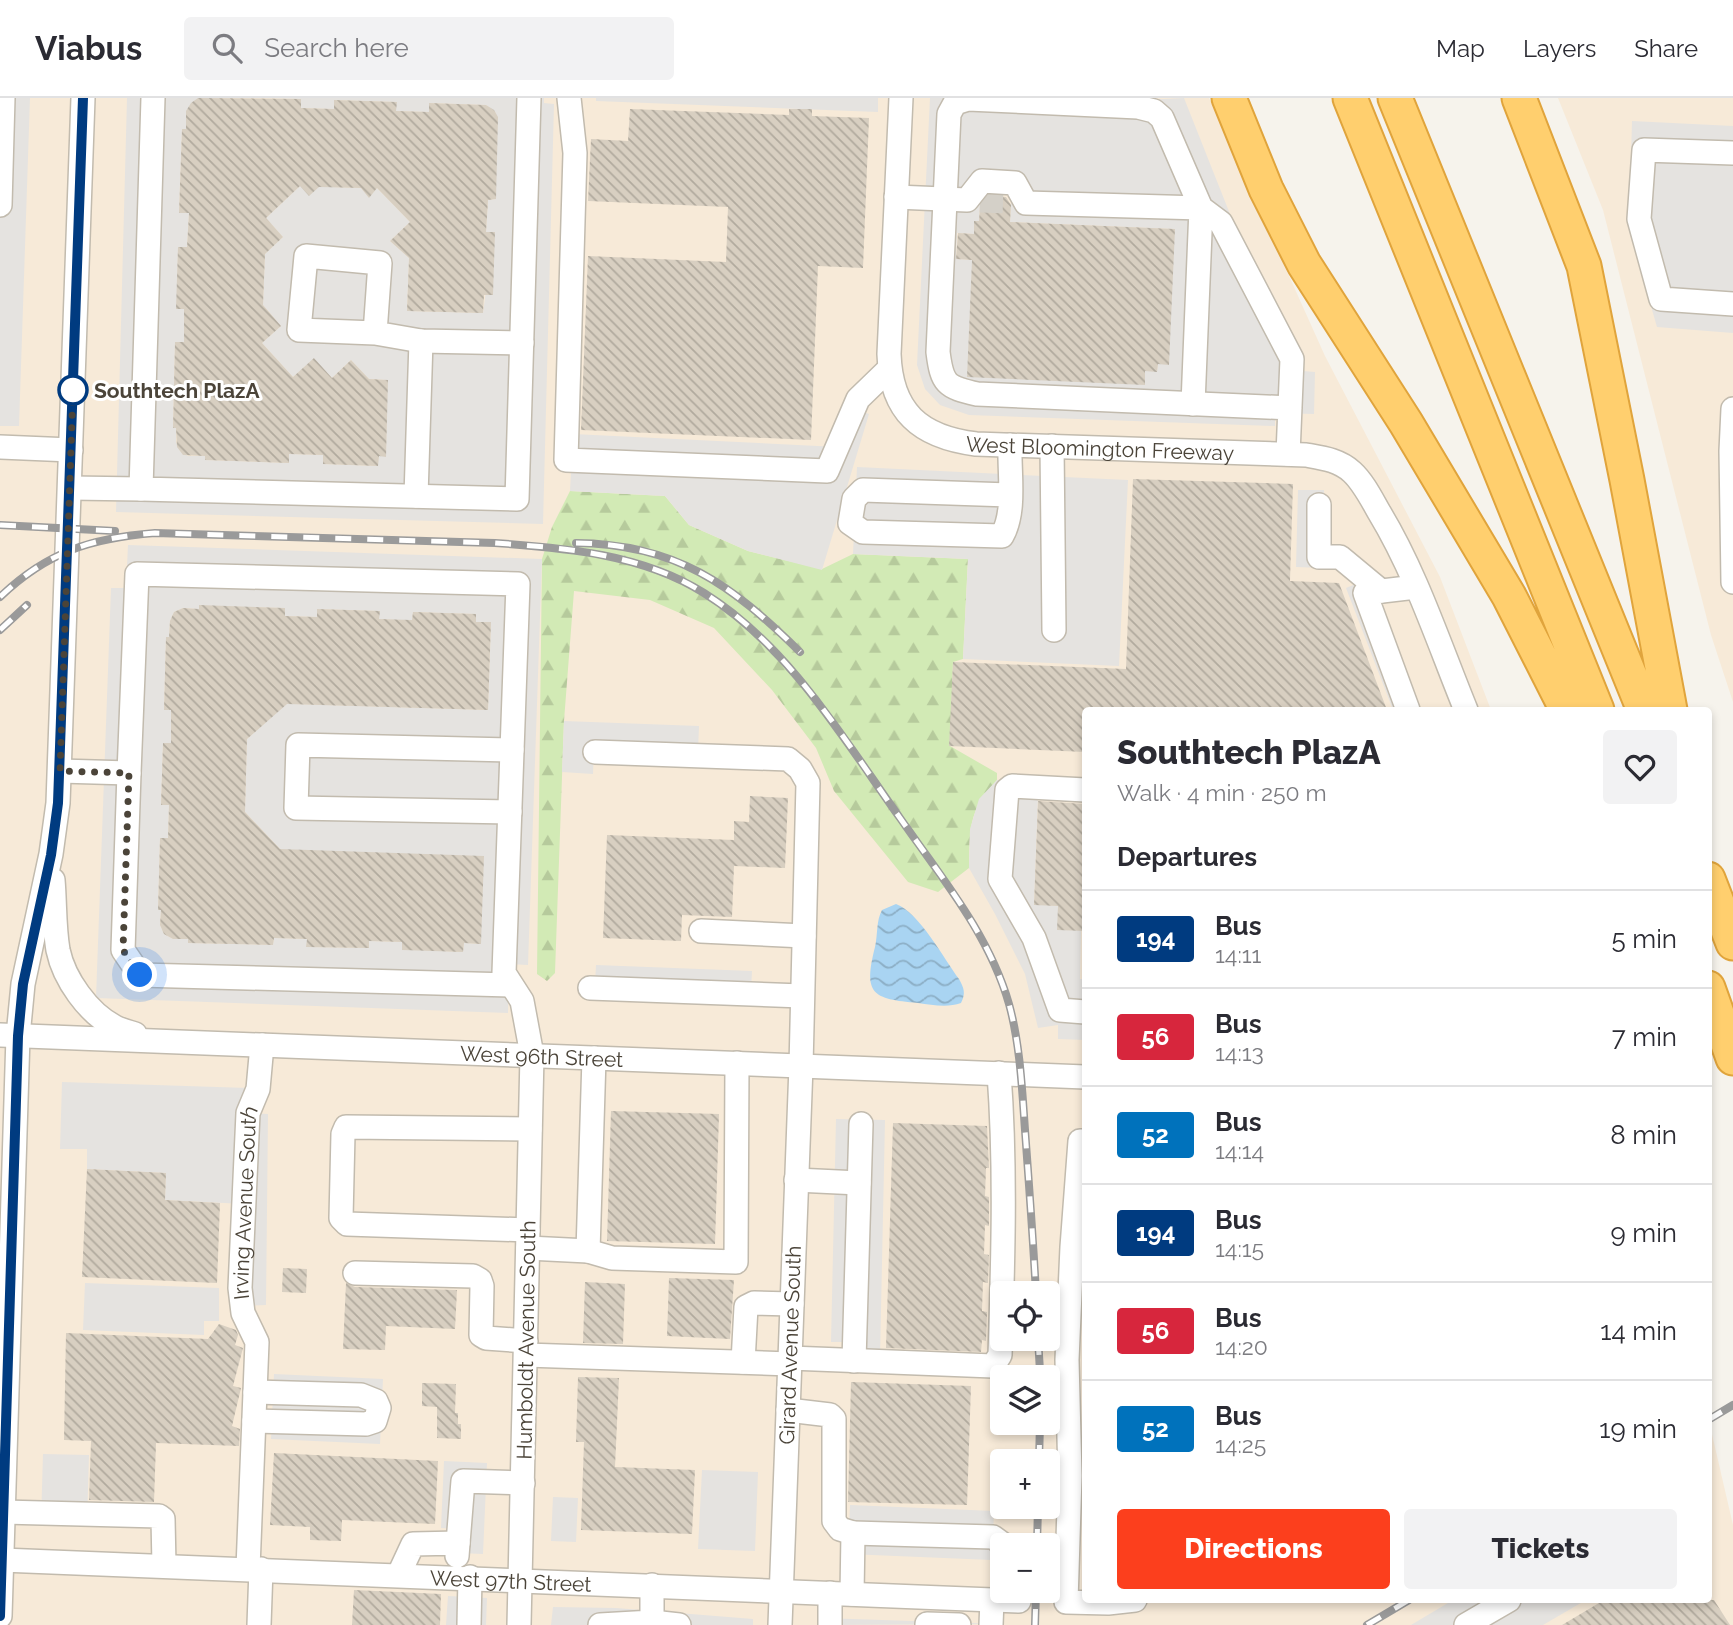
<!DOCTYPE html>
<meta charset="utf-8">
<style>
body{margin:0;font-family:Raleway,sans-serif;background:#f2f2f3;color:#2b2b33;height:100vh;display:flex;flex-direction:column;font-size:26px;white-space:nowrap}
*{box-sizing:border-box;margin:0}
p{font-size:23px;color:#7c7c81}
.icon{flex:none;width:38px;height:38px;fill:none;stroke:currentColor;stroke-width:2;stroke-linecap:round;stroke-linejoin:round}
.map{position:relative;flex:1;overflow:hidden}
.sheet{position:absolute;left:1082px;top:609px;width:630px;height:896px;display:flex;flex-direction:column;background:#fff;border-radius:7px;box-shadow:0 4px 10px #0003}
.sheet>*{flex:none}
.badge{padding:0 14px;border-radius:5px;font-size:24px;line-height:46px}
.buttons{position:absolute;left:990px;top:1183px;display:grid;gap:14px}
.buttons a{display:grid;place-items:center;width:70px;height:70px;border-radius:7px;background:#fff;box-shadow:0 4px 10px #0003;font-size:35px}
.you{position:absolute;width:35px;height:35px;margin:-18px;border:5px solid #fff;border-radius:50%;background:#1a73e8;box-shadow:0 0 0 10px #1a73e833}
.map>.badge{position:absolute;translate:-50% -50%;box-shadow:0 0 0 4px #fff}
h2{padding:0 35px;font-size:26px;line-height:63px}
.round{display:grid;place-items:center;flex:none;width:74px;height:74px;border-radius:7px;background:#f2f2f3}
.head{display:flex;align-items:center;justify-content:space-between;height:119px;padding:0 35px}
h1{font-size:33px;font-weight:800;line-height:52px}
.primary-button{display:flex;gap:14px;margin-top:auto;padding:14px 35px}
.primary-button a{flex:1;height:80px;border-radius:7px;background:#fc3f1d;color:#fff;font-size:28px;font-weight:800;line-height:80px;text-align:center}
.primary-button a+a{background:#f2f2f3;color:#2b2b33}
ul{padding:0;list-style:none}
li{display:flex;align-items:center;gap:21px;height:98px;padding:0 35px;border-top:2px solid #e1e1e2}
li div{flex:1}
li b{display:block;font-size:26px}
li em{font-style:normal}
li .badge{min-width:77px;font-weight:700;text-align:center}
header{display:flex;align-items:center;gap:42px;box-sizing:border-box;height:98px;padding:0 35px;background:#fff;border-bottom:2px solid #e1e1e2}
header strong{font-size:33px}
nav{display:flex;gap:38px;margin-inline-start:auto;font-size:24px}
.search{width:490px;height:63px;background:#f2f2f3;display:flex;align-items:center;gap:18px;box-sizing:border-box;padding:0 24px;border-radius:7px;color:#7c7c81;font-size:26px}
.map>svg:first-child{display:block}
.commercial{fill:#f7ead8;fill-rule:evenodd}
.forest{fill:url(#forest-firs)}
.parking{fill:#e5e3e0;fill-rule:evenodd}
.water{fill:url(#water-waves)}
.building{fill:url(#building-back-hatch)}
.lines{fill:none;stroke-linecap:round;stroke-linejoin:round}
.minor-tunnel{stroke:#d4d0c8;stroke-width:23;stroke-dasharray:23 11;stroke-linecap:butt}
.minor-casing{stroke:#c2bbae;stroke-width:26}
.highway-casing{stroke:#e0a43c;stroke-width:37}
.minor{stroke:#fff;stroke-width:23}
.highway{stroke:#ffcf6e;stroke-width:33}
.rail-casing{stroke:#9a9a9a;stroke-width:8}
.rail{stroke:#fff;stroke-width:5;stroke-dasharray:16;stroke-linecap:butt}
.line-casing{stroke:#fff;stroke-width:16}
.line{stroke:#003b80;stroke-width:10}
.walk{stroke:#4b4439;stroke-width:7;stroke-dasharray:0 12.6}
.stop-dot{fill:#fff;stroke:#003b80;stroke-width:3.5}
.labels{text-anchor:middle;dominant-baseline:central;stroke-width:6;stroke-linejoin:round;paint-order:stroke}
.stop-label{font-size:21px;font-weight:bold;fill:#4b4439;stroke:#fff;text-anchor:start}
.street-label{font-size:21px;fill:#4b4439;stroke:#fff}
</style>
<header>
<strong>Viabus</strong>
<div class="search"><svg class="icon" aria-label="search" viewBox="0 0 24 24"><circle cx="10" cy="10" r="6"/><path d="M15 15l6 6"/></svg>Search here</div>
<nav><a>Map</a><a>Layers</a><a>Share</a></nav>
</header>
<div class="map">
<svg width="1733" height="1527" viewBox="0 0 1733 1527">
<defs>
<pattern id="forest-firs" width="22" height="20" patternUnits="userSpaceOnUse" patternTransform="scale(1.75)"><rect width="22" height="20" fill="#d2eab5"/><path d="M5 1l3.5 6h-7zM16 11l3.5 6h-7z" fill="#b6ca9c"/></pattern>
<pattern id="water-waves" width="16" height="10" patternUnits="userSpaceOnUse" patternTransform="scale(1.75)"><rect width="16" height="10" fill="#a9d4f2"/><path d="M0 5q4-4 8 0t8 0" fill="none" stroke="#8caec5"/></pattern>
<pattern id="building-back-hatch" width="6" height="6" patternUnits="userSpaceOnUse" patternTransform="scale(1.75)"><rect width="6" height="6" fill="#d8cfc1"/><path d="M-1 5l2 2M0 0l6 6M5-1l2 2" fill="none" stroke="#b1aa9e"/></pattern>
</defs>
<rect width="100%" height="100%" fill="#f6f3ec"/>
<!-- commercial -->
<path class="commercial" d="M0 0H1209L1325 258 1440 479 1491 612H1085V1502H1708V1319L1733 1427V1527H0ZM1003 1195H1048V1241H1003ZM1003 1279H1048V1325H1003ZM1003 1363H1048V1409H1003ZM1003 1447H1048V1493H1003Z
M1558 0H1733V604L1711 537 1603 112Z"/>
<!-- forest -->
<path class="forest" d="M570 393 665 398 689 427 748 453 822 471 853 456 968 461 963 561 953 564 950 648 997 675V682C968 713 970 730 969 770L938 794 908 784 834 693 816 650 772 592 714 530 650 502 574 493 564 623 555 875 547 883 537 876 542 461 552 429Z"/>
<!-- parking -->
<path class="parking" d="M0 0H30L19 328H0Z
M127 0H215L186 15V31H182L179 114 189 115 187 149H178L177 211H184V244H175L173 329 176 330V344L180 353 188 358H205V362L289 365V356L323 357V366L377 368 379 358H386L387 282 369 281 351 262 332 280 314 261 293 279 262 245 281 228 263 207 265 156 283 139 266 120 300 88 361 90 369 99 377 90 410 124 390 143 409 160 407 213 483 215 494 134H486L488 102 496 101V15L486 7 430 5 429 14 396 13V4L335 2 334 11 301 10V1L266 0H544V5L554 6 543 426 116 414Z
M596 0H878V14L596 3Z
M930 0H1143V2L1184 0 1251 169 1303 254V273L1315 274 1314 316 1275 315V328L969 317 940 307 925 291 917 267ZM981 90 1012 92 1010 124 1175 131 1157 273H1145V287L972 162 956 161 957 135 974 136V124L979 123Z
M1632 23 1733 28V235L1657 229 1629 132Z
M852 310 869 316 822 472 748 453 689 427 665 398 570 393 573 336 838 349Z
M857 369 1128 382 1119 568 963 561 968 461 853 456Z
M1298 392H1324L1322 470 1296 469Z
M128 447 542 461 528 867 509 866 508 915 96 900 111 490H126ZM199 508 285 510V518L317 519V511L379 513V521L412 523 413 514 476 516V524L491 525 488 612 293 606 289 604 247 641 245 714 285 756 481 846 464 845 463 854 402 851V844L369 843 368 850 307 849V841L274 840 273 847 188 845V841H173L164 836 160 827 161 812 158 811 160 740H168L169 707H161L163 645H171V612L164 611 166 539H169L170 523 174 514 183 510 199 511Z
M1358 485 1406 612H1393L1346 490Z
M564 623 699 628 698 653 594 649 593 676 562 674Z
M997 682 1085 685 1038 699 1034 806 1058 808 1081 833 1080 881H1085V942L1058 941V927L1038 930 1025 876 995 816 969 770 970 731 979 701Z
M596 867 752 873 751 892 595 886Z
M62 984 248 990V1015L268 1016 266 1207 243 1208 244 1106 165 1102 166 1075 87 1071V1051H60Z
M836 1021 885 1022 880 1260 844 1244H831Z
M85 1185 219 1190V1223H204V1237L83 1232Z
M274 1276 383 1281 380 1346 271 1341Z
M43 1356 89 1357 87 1425 41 1423Z
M444 1363 487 1365 483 1456 460 1455 461 1431 441 1430Z
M702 1372 758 1374 755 1453 698 1451Z
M553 1399 578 1400 576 1444 551 1443Z
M850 1407 994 1413 992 1462 848 1456Z
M448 1498 487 1500 486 1527H446Z
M1453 1502H1586L1543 1527H1411Z
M553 1509 616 1510 753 1521V1527H551Z
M822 1520 1002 1526 822 1527Z"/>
<!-- water -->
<path class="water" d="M896 806C919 814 944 861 959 881 964 890 966 895 961 905 948 910 932 907 918 905 872 901 863 896 875 849 878 836 876 823 882 812Z"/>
<!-- building -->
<path class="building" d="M198 0 301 1V10L334 11V2L397 4 396 13 429 14V5L486 7 494 12 498 19 496 101 488 102 486 134H495L493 197H484L483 215 407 213 409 160 390 143 410 124 377 90 369 100 361 90 319 89 309 98 300 88 266 120 283 139 265 156 263 207 281 228 262 245 293 279 314 260 332 280 351 262 369 281 388 282 386 359 379 358 378 368 323 366V357L289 356V365L205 362V358L183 357 177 349 176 330H173L175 244H184V211H176L178 149H187L189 115H179L182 31H186V13L191 5Z
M630 11 789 17V11H812V18L869 20 863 170 818 168 811 342 581 332 588 158 726 164 728 109 588 103 591 41 628 43Z
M988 97 1006 99 1011 107 1010 124 1175 131 1169 267 1158 266 1157 274 1145 273V287L967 279 972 162 956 161 958 135 974 136V123H979L980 108Z
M1133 381 1293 386 1290 483 1339 485 1387 612H1085V654L949 648 953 564 1126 571Z
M199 507 285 510V518L317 519V511L380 513 379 521 412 522 413 514 476 516V524H491L488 612 287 606 247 641 245 714 280 751 484 758 481 846 464 845 463 854 402 852V844L369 843V850L306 849 307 841 274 840 273 847 188 845V841H173L164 836 160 827 161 812H158L160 740H168L169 707H161L163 645H171V612H164L166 539H169L170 523 174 514 183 510 199 511Z
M750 698 788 700 785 770 734 768 732 819 682 817 681 843 603 840 607 737 734 742V723L749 724Z
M1038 703 1085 706V833L1057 832 1058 808 1034 807Z
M611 1013 719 1016 715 1146 607 1143Z
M893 1025 987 1028 989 1070H986L985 1098 989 1099V1128L985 1127 984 1156 989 1157 988 1185 983 1184 982 1213 987 1214 986 1243 982 1242 981 1254 886 1250Z
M87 1071 166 1075 165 1102 220 1105 217 1185 82 1179Z
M283 1170 307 1171 306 1195 282 1194Z
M669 1180 734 1182 730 1241 667 1238Z
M585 1184 625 1186 623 1246 583 1245Z
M346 1185 355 1189 457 1192 455 1231 386 1228 385 1252 343 1251Z
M219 1226 236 1232 238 1237 235 1247 243 1250 233 1288 241 1290 232 1328 240 1331 239 1348 156 1345 154 1404 89 1402 91 1343 64 1342 66 1235 208 1241Z
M578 1279 619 1280 615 1369 695 1372 692 1436 581 1432 584 1344H576Z
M851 1284 971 1288 967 1407 848 1404Z
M422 1285 456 1286 455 1315H458V1326H461V1341L437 1340V1309L422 1308Z
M274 1355 438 1363 435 1426 342 1422 341 1443 310 1442V1429L270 1427Z
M354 1492 441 1496 440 1527H352Z
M1604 1502H1714L1730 1527H1562Z"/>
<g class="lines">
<!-- minor-tunnel -->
<path class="minor-tunnel" d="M980 103 1011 104"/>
<!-- minor casing -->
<g class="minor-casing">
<g id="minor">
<path d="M153 0 141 391 517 401 529 0"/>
<path d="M569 0 575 55 566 362 827 373 858 301 889 271"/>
<path id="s1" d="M901 0 889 256C891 314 920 339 976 346L1306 357C1323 360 1339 362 1352 374 1363 384 1371 400 1379 414 1416 475 1439 546 1466 612"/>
<path d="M1733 55 1644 52 1639 121 1661 201 1733 206"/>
<path d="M896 99 967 102 982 83 1015 85 1026 105 1201 110 1193 306"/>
<path d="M0 107 3 0"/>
<path d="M375 235 380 165 306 158 299 232 375 235 421 243 522 245"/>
<path d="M1733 311 1731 353 1733 484"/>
<path d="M1052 348 1054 532"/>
<path d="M0 349 71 352"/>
<path d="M1288 356 1292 261 1221 125 1201 110 1162 20 1154 13 1138 9 968 1 955 5 949 16 938 254C942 286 946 289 977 296L1290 310"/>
<path d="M70 390 141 391"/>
<path d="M1009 397 863 392 854 401 850 425 863 434 1002 438C1016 413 1009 376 1010 347"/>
<path d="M416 398 421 243"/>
<path d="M1319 407V459H1340L1381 493"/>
<path d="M1408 612 1365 495 1416 489"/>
<path d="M595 654 788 661 800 671 808 685 801 968 780 1527"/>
<path d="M60 673 129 675 137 476 518 486 504 875 522 903 532 957 519 1527"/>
<path d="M129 675 123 852 140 877 511 887"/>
<path d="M1085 692 1012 688 1007 692 1000 781 1034 840 1060 912 1085 914"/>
<path d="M510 714 296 710 298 647 512 652"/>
<path d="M53 782C55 805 54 829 58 852 64 881 88 915 115 929 121 932 129 934 135 936"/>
<path d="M701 833 804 838"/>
<path d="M590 890 802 898"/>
<path id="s2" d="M0 937 1085 979"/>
<path d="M594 960 588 1153 612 1160 736 1164 737 965"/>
<path d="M1085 1043H1080L1072 1149 1067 1262 1070 1378 1066 1504 1108 1505 1135 1502"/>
<path d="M796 1082 859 1085"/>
<path d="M528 1132 347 1126 341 1120 343 1036 346 1029 530 1031"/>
<path d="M528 1150 588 1153"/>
<path d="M355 1175 473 1178 480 1182 482 1188 481 1237 486 1240 526 1243"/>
<path d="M526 1257 790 1266"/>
<path d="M790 1260 993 1268 1000 1257C1003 1163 1006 1069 999 975"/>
<path d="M854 1263 861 1026"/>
<path d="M743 1264 746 1209 754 1205 792 1206"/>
<path d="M788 1312 830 1317 834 1321V1423L840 1431 853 1435 852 1496"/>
<path d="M254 1323 366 1326 375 1323 379 1310 376 1303 361 1297 255 1294"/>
<path d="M3 1414 159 1418 163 1421 164 1467"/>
<path d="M853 1435 993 1439 1004 1447"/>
<path d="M458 1445 463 1383 523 1385"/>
<path id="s3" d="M2 1462 1019 1503"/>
<path id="s4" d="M248 1470 257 1244 243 1215 240 1190 248 1015 258 991 262 947"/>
<path d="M399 1476 413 1446 458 1445 457 1458"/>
<path d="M0 1518 18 938 23 886 51 756 58 705 83 0"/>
<path d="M652 1524 679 1527"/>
<path d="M927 1526 959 1527"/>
<path d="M259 1527 261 1471"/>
<path d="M469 1527 470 1479"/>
<path d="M600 1527 652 1524V1487"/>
<path d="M830 1527V1495"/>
<path d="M991 1527 992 1502"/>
<path d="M1466 1527 1509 1502"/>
</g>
</g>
<!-- highway casing -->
<g class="highway-casing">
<path id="highway" d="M1229 0 1266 91 1304 166 1406 325 1509 498 1567 612
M1350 0 1597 612
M1395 0 1644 612
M1519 0 1584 168 1627 382 1670 612
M1708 781 1733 845
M1708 890 1733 960"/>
</g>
<!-- minor -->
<use href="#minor" class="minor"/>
<!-- highway -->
<use href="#highway" class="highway"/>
<!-- rail casing -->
<g class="rail-casing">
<path id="rail" d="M0 427 115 433
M576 445C676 446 731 486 800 554
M0 499C47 454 91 440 155 435L495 445C566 450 642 456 704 495 789 548 843 640 900 720 941 779 989 836 1009 906 1020 946 1022 990 1025 1032 1029 1086 1033 1141 1036 1195
M0 532 27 507
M1038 1241 1040 1273
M1708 1322 1733 1307
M1039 1363 1040 1325
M1037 1447 1038 1409
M1035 1527 1036 1493
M1367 1527 1409 1502"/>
</g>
<!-- rail -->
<use href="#rail" class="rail"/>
</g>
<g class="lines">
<!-- line casing -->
<g class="line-casing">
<path id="line" d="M0 1518 18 938 23 886 51 757 58 705 83 0"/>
</g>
<!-- line -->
<use href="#line" class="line"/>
<!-- walk -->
<path class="walk" d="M73 292 60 673 129 675 123 852 140 877"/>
</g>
<!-- markers -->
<circle class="stop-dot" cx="73" cy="292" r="14"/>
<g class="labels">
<!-- stop labels -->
<g class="stop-label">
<text x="94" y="292">Southtech PlazA</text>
</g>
<!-- street labels -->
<g class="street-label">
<text stroke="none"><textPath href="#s1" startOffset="520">West Bloomington Freeway</textPath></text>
<text stroke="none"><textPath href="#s2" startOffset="542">West 96th Street</textPath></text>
<text stroke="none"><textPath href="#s4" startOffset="369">Irving Avenue South</textPath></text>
<text transform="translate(526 1242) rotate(-89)">Humboldt Avenue South</text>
<text transform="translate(790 1247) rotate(-88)">Girard Avenue South</text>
<text stroke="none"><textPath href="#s3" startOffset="509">West 97th Street</textPath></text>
</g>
</g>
</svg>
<div class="buttons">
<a><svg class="icon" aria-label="locate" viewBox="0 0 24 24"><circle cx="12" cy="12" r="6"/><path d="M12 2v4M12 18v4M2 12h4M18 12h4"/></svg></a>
<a><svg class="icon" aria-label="layers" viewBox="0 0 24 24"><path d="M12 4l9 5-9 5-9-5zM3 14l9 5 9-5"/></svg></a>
<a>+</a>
<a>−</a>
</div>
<div class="you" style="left:140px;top:877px"></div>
<section class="sheet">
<div class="head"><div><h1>Southtech PlazA</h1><p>Walk · 4 min · 250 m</p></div><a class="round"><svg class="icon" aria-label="heart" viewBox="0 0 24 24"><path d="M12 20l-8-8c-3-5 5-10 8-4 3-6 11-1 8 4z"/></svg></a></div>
<h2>Departures</h2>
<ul>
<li><span class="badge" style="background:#003b80;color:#fff">194</span><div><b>Bus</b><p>14:11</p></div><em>5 min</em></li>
<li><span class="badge" style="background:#d7263d;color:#fff">56</span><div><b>Bus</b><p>14:13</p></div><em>7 min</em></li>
<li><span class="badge" style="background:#0072bc;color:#fff">52</span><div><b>Bus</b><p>14:14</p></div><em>8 min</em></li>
<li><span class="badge" style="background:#003b80;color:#fff">194</span><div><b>Bus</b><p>14:15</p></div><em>9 min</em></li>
<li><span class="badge" style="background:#d7263d;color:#fff">56</span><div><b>Bus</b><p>14:20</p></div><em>14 min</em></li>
<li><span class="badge" style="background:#0072bc;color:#fff">52</span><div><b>Bus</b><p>14:25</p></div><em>19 min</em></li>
</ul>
<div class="primary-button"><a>Directions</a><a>Tickets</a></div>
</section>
</div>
